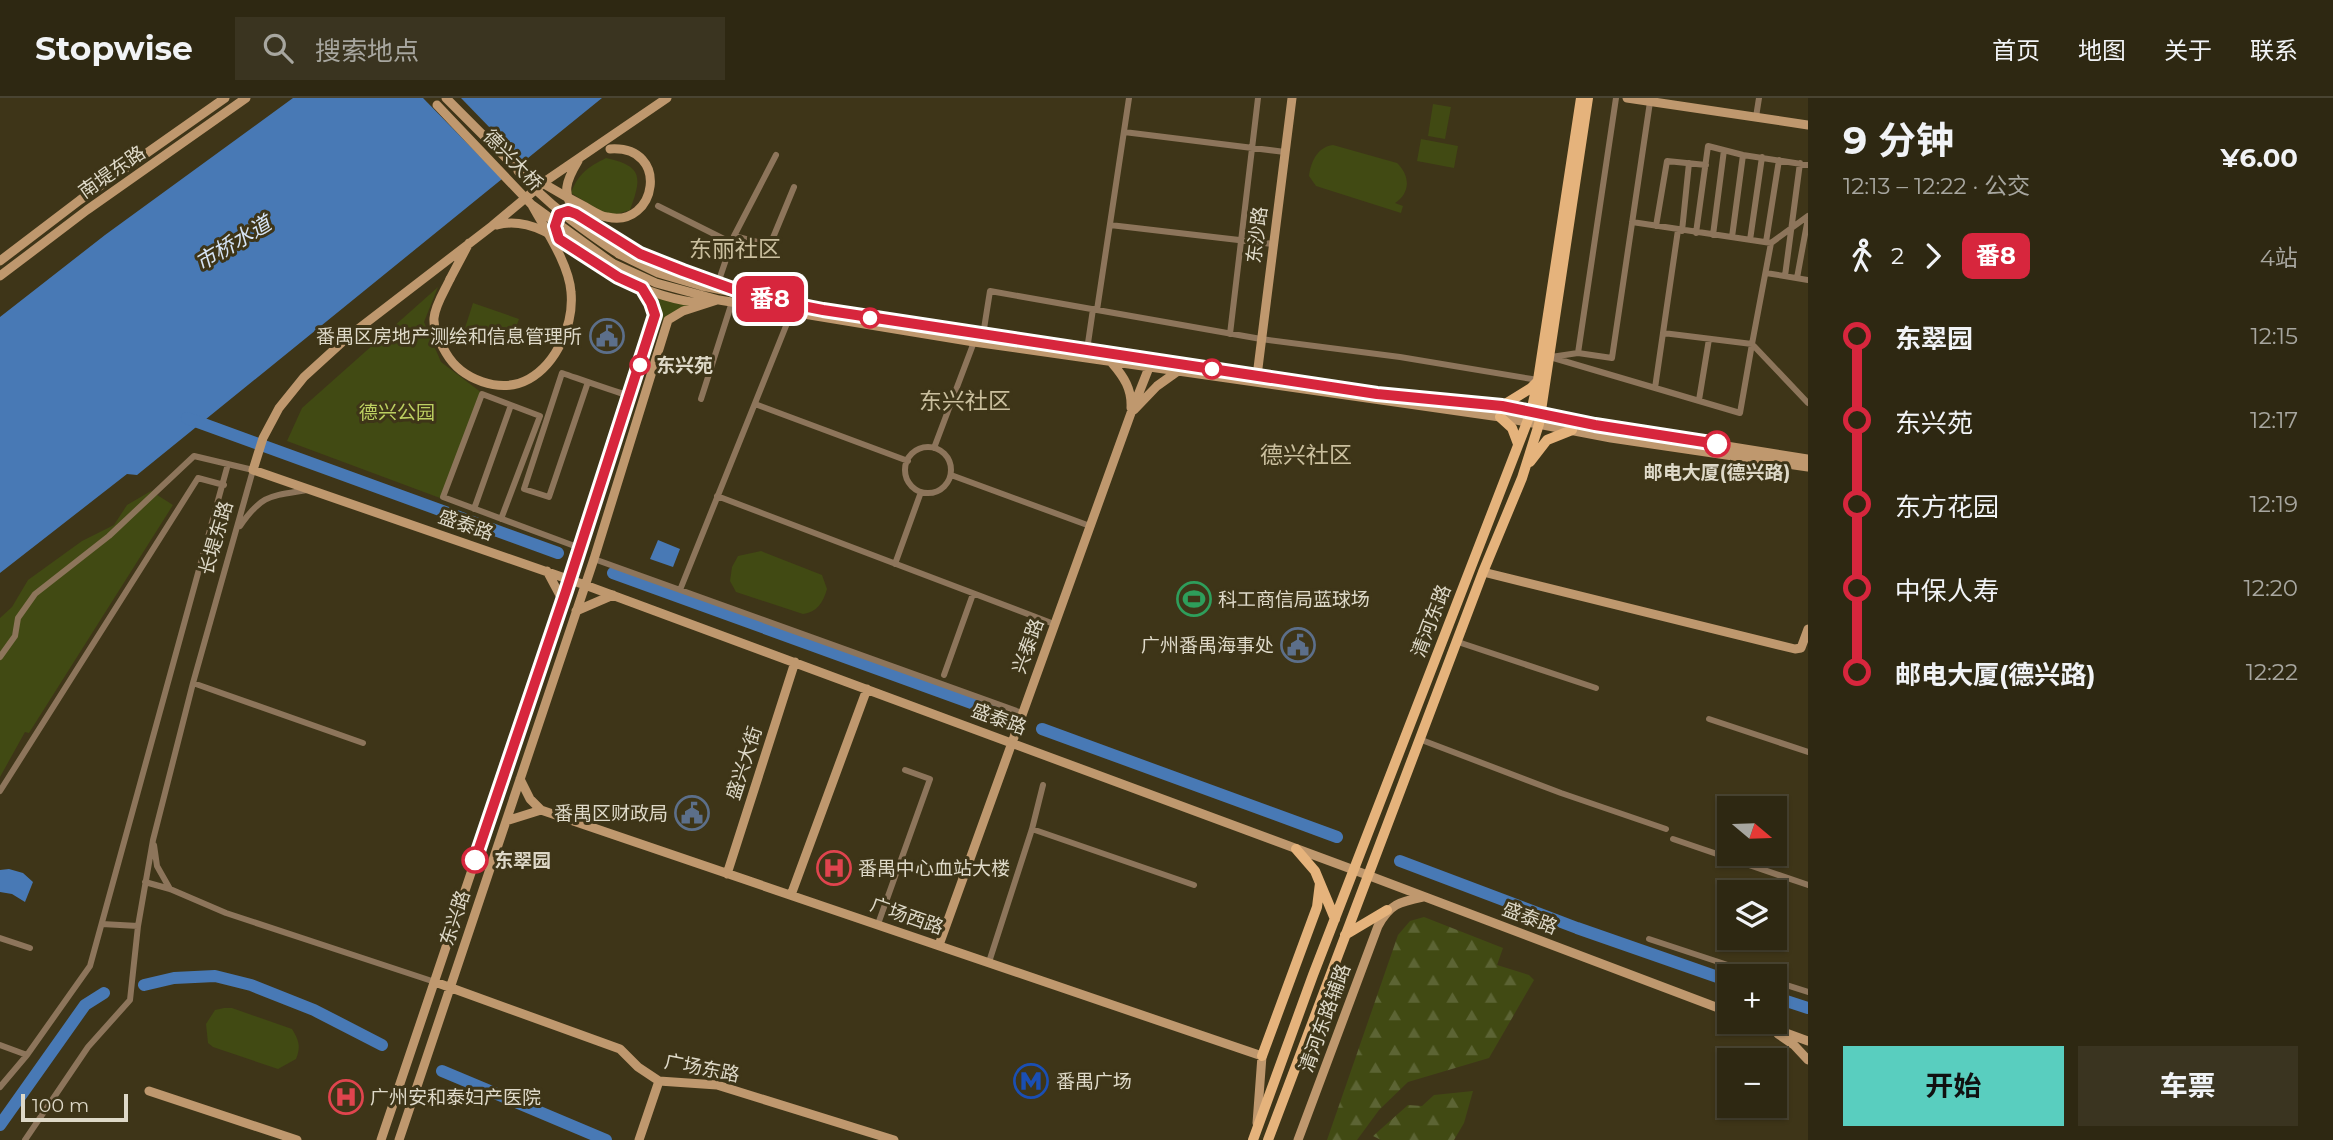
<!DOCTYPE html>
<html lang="zh">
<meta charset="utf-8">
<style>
body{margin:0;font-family:Montserrat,"Noto Sans SC",sans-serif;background:#3a3420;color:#f1f3f6;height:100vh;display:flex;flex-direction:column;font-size:26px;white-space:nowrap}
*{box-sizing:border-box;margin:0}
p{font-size:23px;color:#a7a69f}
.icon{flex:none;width:38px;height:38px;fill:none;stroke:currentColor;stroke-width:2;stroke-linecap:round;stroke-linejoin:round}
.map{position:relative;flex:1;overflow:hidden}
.panel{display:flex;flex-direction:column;background:#2e2812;width:525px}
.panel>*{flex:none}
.badge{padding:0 14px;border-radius:10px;font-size:24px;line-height:46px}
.needle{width:46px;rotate:109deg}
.tools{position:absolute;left:1717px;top:698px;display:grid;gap:14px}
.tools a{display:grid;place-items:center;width:70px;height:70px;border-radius:0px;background:#2e2812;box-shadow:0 2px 5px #0004,0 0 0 2px #494432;font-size:35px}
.scale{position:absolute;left:21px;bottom:18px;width:107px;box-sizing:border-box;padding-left:7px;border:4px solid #ded9c8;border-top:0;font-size:19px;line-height:24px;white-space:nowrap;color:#ded9c8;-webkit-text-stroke:5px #3e3518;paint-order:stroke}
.map>.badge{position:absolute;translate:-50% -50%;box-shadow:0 0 0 4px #fff}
.legs{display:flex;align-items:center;gap:10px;height:77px;padding:0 35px;font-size:23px}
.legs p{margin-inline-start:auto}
.headline{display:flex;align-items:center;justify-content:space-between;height:119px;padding:0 35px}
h1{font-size:38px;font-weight:700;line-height:52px}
.action{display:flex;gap:14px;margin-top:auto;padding:14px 35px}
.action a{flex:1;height:80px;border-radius:0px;background:#59cebf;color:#111;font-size:28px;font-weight:700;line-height:80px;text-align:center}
.action a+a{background:#3a3420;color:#f1f3f6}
ul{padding:0 35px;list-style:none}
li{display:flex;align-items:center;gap:24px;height:84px;font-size:26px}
li i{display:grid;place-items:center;width:10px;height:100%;margin:0 9px;background:currentColor}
li i::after{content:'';width:18px;height:18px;margin:-9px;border:5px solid;border-radius:50%;background:#2e2812}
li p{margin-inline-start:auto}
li:first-child i{background:linear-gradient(#0000 50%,currentColor 0)}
li:last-child i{background:linear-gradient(currentColor 50%,#0000 0)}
header{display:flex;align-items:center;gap:42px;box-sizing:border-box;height:98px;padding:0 35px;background:#2e2812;border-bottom:2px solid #494432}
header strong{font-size:33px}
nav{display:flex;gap:38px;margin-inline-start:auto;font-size:24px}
.search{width:490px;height:63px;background:#3a3420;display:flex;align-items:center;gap:18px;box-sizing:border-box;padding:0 24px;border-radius:0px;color:#a7a69f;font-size:26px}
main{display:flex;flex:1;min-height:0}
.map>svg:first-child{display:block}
.green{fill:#414a13}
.forest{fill:url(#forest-firs)}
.water{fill:#4879b5}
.pier{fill:#3e3518}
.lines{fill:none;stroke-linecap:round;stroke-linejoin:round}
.river{stroke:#4879b5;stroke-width:12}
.street{stroke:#8d755b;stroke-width:6}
.secondary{stroke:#bf986e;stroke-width:9}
.primary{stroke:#e5b37c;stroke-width:10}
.secondary-bridge{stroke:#bf986e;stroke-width:9}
.line-1-casing{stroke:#fff;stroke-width:16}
.line-1{stroke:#d7263d;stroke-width:10}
.stop-1-dot{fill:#fff;stroke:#d7263d;stroke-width:3.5}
.labels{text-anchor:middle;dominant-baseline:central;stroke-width:6;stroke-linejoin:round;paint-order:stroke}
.street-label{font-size:19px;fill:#ded9c8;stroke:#3e3518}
.poi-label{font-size:19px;fill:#ded9c8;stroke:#3e3518;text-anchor:start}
.stop-label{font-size:19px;font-weight:bold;fill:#ded9c8;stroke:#3e3518;text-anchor:start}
.park-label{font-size:19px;fill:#bccf61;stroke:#3e3518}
.water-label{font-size:21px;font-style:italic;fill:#d6e4f5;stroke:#3e3518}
.quarter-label{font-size:23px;fill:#cabf9e;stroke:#3e3518}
</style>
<header>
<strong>Stopwise</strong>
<div class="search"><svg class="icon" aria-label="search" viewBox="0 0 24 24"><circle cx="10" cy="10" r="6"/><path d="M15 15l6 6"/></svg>搜索地点</div>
<nav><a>首页</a><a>地图</a><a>关于</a><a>联系</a></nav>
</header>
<main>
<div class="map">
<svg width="1808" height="1042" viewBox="0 0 1808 1042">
<defs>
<pattern id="forest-firs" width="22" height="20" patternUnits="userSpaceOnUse" patternTransform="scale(1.75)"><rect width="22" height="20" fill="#414a13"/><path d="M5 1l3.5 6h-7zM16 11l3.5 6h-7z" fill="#5c6434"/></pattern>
</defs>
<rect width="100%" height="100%" fill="#3e3518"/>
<!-- green -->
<path class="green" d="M1433 6 1451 9 1445 41 1428 38Z
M1421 41 1458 48 1454 70 1417 63Z
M1333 47 1397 65C1410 77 1411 95 1395 105L1403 108 1401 115 1316 88 1309 78C1311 64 1317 49 1333 47Z
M606 60C643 68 642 79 630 112L614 117 601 113 571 95C578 76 588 69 606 60Z
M438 189 424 224 441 264 482 295 440 400 287 343 302 310Z
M653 196 691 206 661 223Z
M473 205 519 221 510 246 465 230Z
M151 393 173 407 29 635 25 634 0 679V520L12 509 28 482 82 443 114 427 127 407Z
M761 453 822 477 827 491C823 505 817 514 803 516L736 494 730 483 732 469 738 458Z
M1186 489 1207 497 1201 513 1180 505Z
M224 910H232L292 931C299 942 301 949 296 961L278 971 213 949 208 945 206 926 215 912Z"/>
<!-- forest -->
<path class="forest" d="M1424 819 1503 850 1497 867 1529 877 1534 882 1489 960 1408 984 1379 1012 1357 1042H1327L1398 837 1410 823Z
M1473 993 1464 1025 1454 1042H1381L1373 1038 1408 1007 1422 1008 1434 997Z"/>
<!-- water -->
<path class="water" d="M293 0H602L137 377 127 376 0 475V219L105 137Z
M658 442 680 451 673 469 650 461Z
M9 771 23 775 33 784 25 804 12 796 0 794V772Z"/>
<!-- pier -->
<path class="pier" d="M423 0H461L526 67 505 84Z"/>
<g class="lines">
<!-- river -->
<path class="river" d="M187 320 558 455
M613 475 1002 616
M1042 631 1337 739
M1400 763 1577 830 1729 883
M144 887 174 880 215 878 251 887 314 912 382 947
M1774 899 1808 910
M442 973 606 1042
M0 1027 85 907 104 895"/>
<!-- street -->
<path class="street" d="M1756 19 1759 0
M1124 34 1285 54
M658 108 732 145
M1632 124 1771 145 1808 118
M1110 127 1273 146
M1656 128 1667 63 1706 67
M1682 133 1689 65
M1696 135 1708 48 1743 57 1808 67
M1713 137 1724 52
M734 138 770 147 794 89
M1732 139 1743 57
M1750 142 1762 59
M1766 144 1779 62
M1771 145 1752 246 1808 305
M1766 175 1808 182
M1785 178 1800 65
M1797 180 1808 120
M718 185 734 138 776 57
M1097 212 1129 0
M1230 236 1258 0
M983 237 990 193 1261 241 1400 259 1538 282
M1087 252 1093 211
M1578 255 1616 0
M1550 259 1740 315 1752 246 1663 235 1678 132
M1551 259 1578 255 1612 260 1650 4
M588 284 549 399 524 391 562 275C585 283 607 291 630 298
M1655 290 1663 235
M701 301 732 204
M1699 302 1709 241
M755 306 908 363
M905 372a23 23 0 1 1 46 0a23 23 0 1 1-46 0Z
M934 350 974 244
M951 377 1090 428
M717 398 1054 526
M474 411 511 307
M501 421 540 318 482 296 443 399 580 450
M240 428C262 396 271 398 307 392
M594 461 1022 615
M895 466 921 394
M680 492 792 213
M1458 544 1596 590
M0 559 15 538 18 520 35 496 109 438 194 358 253 372 193 585 153 742 138 828 130 902 88 949 25 1042
M944 577 973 496
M193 585 363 645
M1709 621 1808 654
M1419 641 1561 695 1666 731
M0 693 198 380 224 387
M1032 731 1043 687
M1673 741 1808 787
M154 747 157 768 170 791
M145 784 170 791 226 815 435 884
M102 826 138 828
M878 826 930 681 905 672
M0 840 30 850
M1649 841 1761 878
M989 864 1032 731 1194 787
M1774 883 1808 894
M0 947 27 957
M0 989 27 957 90 868 228 366"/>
<!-- secondary -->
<path class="secondary" d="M446 0 508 62
M667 0 547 82 492 128 349 238 304 279 279 310 263 340 253 372 585 487 1354 772 1729 914
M1627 0 1808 27
M578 63C566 83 561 95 576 115L641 156 721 187
M497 127C540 115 584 162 619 180 644 192 674 203 702 205
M619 156 658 175 702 188 850 217 1377 296 1502 308 1595 327 1808 361
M0 163 80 102 225 0
M612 165 656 185 719 202 974 244 1500 319 1611 340 1808 369
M0 178 87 112 246 0
M450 181 469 145
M1112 265C1124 279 1132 291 1131 310
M1257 278 1292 0
M1134 312 1157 288 1178 273
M547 473 563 503
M1483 474 1795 551 1801 550 1808 531
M576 513 613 497
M520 681 530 701 541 712 1262 958 1257 1025
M506 723 541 712
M727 776 795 564
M791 797 867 591
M939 847 1131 315 1150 267
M435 884 620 951 638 969 659 983 717 987 894 1042
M1756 924 1808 943
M1778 936 1794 947 1808 962
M149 993 297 1042
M381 1042 566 493 648 244C655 218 656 213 642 189
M399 1042 594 461 668 222 683 213 717 202
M639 1042 659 983
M1298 1042 1378 828C1390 806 1399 804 1423 799"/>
<!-- primary -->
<path class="primary" d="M1502 308 1531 290 1538 283
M1500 319 1512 330 1518 346
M1530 364 1547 342 1572 332
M1296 751 1315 773 1335 821
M1345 837 1387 812
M1262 958 1317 809 1320 785
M1253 1042 1313 877 1531 314 1538 282 1581 0
M1268 1042 1483 474 1522 380 1539 326 1588 0"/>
<!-- secondary-bridge -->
<path class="secondary-bridge" d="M437 7 532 107 612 165
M508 62C532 79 556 94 582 107 590 111 599 118 607 119 657 131 671 47 610 51
M518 73C548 107 582 131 619 156
M450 181C445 192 435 207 434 220 433 232 440 245 446 255 461 281 500 297 529 281 557 265 574 226 571 194 569 166 545 131 532 107"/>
</g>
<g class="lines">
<!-- line-1 casing -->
<g class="line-1-casing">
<path id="line-1" d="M475 762 566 493 655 217 651 205 642 190 618 179 559 141 555 128 559 116 568 113 576 116 640 156 683 173 752 198 823 212 1377 296 1502 308 1595 327 1717 346"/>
</g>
<!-- line-1 -->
<use href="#line-1" class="line-1"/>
</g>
<!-- icons -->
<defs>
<g id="civic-ring" transform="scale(1.75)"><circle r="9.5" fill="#3e3518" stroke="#5c6f8a" stroke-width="1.5"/><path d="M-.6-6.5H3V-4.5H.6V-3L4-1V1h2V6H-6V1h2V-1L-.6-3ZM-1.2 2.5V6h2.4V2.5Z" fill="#5c6f8a"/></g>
<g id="stadium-ring" transform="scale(1.75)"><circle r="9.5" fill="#3e3518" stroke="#2e9e5b" stroke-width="1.5"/><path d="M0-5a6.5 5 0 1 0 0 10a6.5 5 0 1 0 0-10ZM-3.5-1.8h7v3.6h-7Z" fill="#2e9e5b"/></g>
<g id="hospital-ring" transform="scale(1.75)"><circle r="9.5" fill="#3e3518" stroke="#e0444e" stroke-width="1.5"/><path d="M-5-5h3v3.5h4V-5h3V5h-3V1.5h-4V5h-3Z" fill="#e0444e"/></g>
<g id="metro-ring" transform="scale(1.75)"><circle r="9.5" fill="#3e3518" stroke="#1a4fb4" stroke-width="1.5"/><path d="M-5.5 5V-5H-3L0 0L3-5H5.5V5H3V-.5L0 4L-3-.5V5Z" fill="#1a4fb4"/></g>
</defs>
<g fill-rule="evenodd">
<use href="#civic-ring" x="607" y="238"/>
<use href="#stadium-ring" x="1194" y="501"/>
<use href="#civic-ring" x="1298" y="547"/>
<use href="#civic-ring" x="692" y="715"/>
<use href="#hospital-ring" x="834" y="770"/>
<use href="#metro-ring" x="1031" y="983"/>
<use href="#hospital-ring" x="346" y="999"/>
</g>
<!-- markers -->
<g class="stop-1-dot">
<circle cx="870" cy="220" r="9"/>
<circle cx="640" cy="267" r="9"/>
<circle cx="1212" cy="271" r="9"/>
<circle cx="1717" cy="346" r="12"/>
<circle cx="475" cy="762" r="12"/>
</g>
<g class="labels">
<!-- street labels -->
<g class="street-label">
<text transform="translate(513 62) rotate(46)">德兴大桥</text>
<text transform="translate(112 74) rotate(-35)">南堤东路</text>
<text transform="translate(1257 137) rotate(-83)">东沙路</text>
<text transform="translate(466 427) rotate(19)">盛泰路</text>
<text transform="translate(216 440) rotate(-74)">长堤东路</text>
<text transform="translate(1431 523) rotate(-69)">清河东路</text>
<text transform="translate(1028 548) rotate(-70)">兴泰路</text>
<text transform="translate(999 621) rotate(20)">盛泰路</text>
<text transform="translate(744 665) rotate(-72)">盛兴大街</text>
<text transform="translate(907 818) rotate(19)">广场西路</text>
<text transform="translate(455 820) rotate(-72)">东兴路</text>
<text transform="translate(1530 820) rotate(21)">盛泰路</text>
<text transform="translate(1325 920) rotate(-70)">清河东路辅路</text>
<text transform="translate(702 970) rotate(11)">广场东路</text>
</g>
<!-- poi labels -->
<g class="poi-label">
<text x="582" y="238" text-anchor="end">番禺区房地产测绘和信息管理所</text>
<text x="1218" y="501">科工商信局蓝球场</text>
<text x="1274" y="547" text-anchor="end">广州番禺海事处</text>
<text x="668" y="715" text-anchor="end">番禺区财政局</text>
<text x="858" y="770">番禺中心血站大楼</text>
<text x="1056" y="983">番禺广场</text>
<text x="370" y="999">广州安和泰妇产医院</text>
</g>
<!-- stop labels -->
<g class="stop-label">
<text x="656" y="267">东兴苑</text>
<text x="1717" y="374" text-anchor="middle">邮电大厦(德兴路)</text>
<text x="494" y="762">东翠园</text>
</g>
<!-- park labels -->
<g class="park-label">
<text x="397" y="314">德兴公园</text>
</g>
<!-- water labels -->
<g class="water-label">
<text transform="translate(233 145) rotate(-31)">市桥水道</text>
</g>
<!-- quarter labels -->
<g class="quarter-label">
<text x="735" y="151">东丽社区</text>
<text x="965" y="303">东兴社区</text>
<text x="1306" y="357">德兴社区</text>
</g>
</g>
</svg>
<div class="tools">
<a><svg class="needle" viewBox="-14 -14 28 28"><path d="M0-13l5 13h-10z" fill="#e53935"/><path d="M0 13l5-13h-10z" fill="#a7a69f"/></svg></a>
<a><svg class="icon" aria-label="layers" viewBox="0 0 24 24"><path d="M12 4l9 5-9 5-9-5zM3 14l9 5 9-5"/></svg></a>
<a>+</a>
<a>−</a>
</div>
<div class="scale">100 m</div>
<b class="badge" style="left:770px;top:201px;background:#d7263d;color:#fff">番8</b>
</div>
<section class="panel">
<div class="headline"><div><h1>9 分钟</h1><p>12:13 – 12:22 · 公交</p></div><b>¥6.00</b></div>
<div class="legs"><svg class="icon" aria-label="walk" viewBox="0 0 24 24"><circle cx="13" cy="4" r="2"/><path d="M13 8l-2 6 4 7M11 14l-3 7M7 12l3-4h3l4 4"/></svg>2<svg class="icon" aria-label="forward" viewBox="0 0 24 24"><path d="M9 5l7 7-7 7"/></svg><b class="badge" style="background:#d7263d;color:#fff">番8</b><p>4站</p></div>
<ul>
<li><i style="color:#d7263d"></i><b>东翠园</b><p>12:15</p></li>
<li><i style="color:#d7263d"></i><span>东兴苑</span><p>12:17</p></li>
<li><i style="color:#d7263d"></i><span>东方花园</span><p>12:19</p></li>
<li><i style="color:#d7263d"></i><span>中保人寿</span><p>12:20</p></li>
<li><i style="color:#d7263d"></i><b>邮电大厦(德兴路)</b><p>12:22</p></li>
</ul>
<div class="action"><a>开始</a><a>车票</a></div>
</section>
</main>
